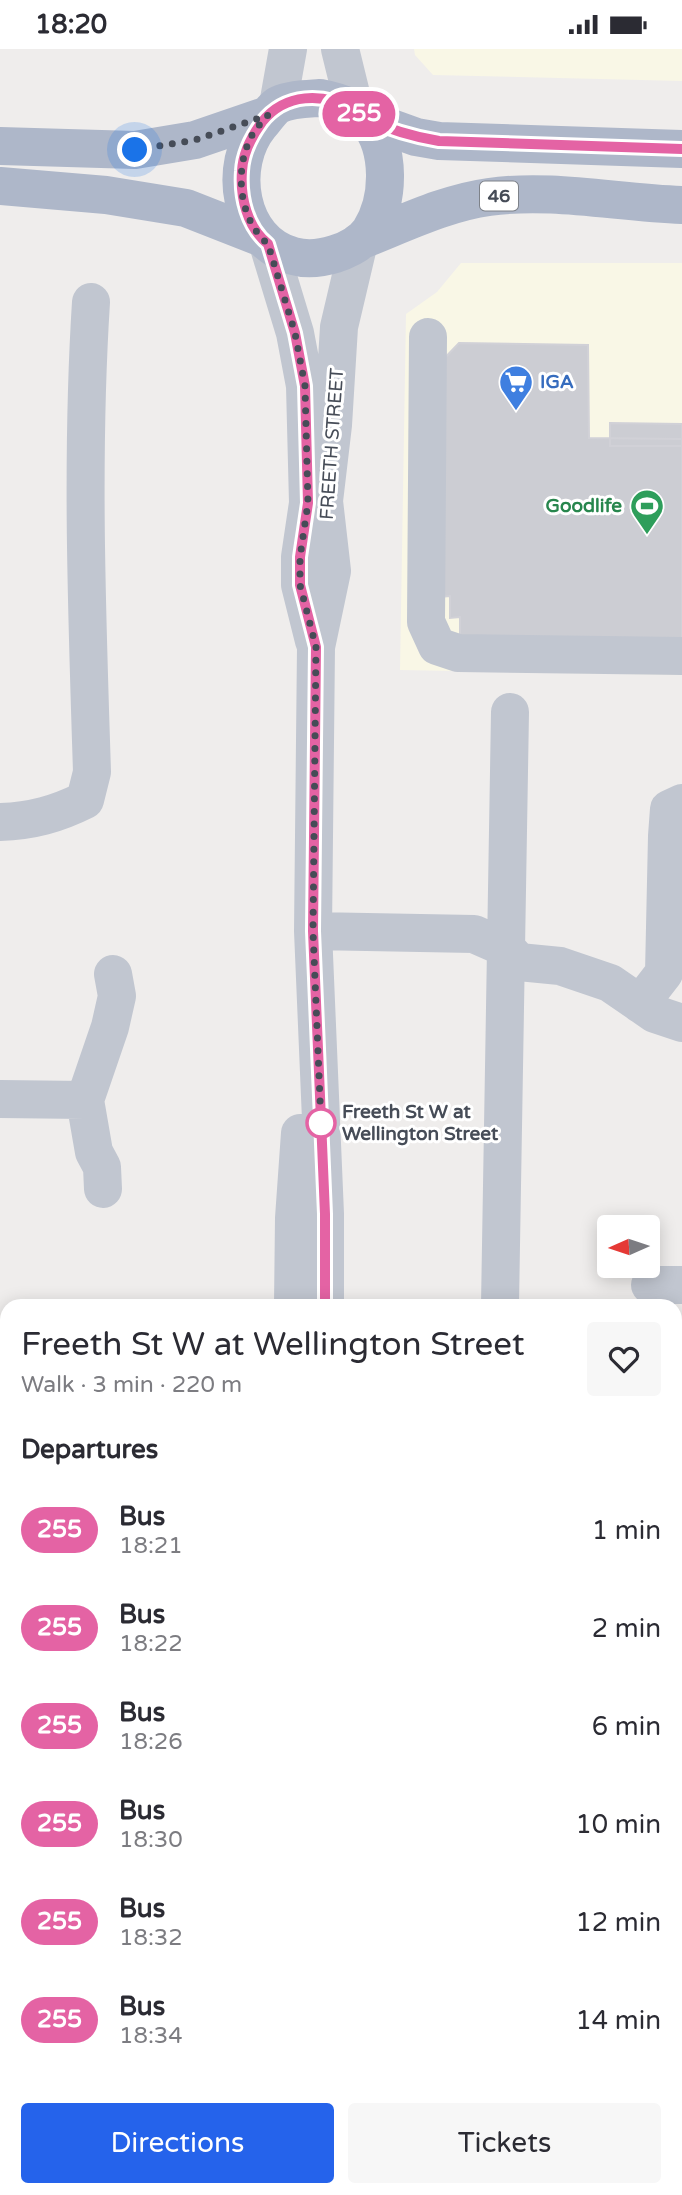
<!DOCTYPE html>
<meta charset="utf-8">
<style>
body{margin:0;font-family:"Varela Round",sans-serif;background:#f7f7f7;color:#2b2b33;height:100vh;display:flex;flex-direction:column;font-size:26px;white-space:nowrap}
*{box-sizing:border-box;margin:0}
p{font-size:23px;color:#7c7c81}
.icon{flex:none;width:38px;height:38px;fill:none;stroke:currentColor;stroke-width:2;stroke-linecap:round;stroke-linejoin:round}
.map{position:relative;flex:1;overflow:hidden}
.drawer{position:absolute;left:0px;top:1250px;width:682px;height:898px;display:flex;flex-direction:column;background:#fff;border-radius:21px 21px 0 0;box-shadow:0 4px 18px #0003}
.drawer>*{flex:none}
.badge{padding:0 14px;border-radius:23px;font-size:24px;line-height:46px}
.needle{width:46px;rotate:267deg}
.tools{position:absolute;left:597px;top:1166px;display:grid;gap:14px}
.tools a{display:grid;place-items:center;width:63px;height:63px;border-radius:7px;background:#fff;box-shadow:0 4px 18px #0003;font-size:35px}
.you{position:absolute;width:35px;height:35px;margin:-18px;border:5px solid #fff;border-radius:50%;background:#1a73e8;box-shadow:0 0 0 10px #1a73e833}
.map>.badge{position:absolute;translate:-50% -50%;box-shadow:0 0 0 4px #fff}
h2{padding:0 21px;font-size:26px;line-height:63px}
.round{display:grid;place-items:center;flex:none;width:74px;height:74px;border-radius:7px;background:#f7f7f7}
.summary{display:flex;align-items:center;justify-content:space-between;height:119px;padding:0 21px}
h1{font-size:33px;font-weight:600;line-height:52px}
.primary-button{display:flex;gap:14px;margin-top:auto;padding:14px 21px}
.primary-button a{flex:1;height:80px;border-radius:7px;background:#2563eb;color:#fff;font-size:28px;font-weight:600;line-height:80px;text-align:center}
.primary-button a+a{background:#f7f7f7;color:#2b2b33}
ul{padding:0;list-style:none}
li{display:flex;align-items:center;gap:21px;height:98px;padding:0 21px}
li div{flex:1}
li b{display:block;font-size:26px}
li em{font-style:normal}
li .badge{min-width:77px;font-weight:700;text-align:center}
.status{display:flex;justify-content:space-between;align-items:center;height:49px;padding:0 35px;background:#fff;direction:ltr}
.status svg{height:19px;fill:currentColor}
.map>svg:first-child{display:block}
.commercial{fill:#f9f7e6}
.building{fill:#cccdd3;stroke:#d1d1d7;stroke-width:2}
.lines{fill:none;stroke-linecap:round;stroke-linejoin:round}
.minor{stroke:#c1c6d0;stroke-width:38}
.major{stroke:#aeb7c9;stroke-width:38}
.line-casing{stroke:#fff;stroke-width:16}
.line{stroke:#e463a4;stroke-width:10}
.walk{stroke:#464c57;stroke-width:7;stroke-dasharray:0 12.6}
.stop-dot{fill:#fff;stroke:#e463a4;stroke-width:3.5}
.labels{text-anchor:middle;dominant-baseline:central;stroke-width:6;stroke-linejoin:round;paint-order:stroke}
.shield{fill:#fff;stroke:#7e8289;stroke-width:2}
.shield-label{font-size:18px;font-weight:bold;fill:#464c57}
.shop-label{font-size:19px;font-weight:bold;fill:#366cbe;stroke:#fff;text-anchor:start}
.street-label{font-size:19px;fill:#464c57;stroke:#fff}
.leisure-label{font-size:19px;font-weight:bold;fill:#27864d;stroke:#fff;text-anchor:end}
.stop-label{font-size:19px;font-weight:bold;fill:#464c57;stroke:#fff;text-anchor:start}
</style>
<div class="status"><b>18:20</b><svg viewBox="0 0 49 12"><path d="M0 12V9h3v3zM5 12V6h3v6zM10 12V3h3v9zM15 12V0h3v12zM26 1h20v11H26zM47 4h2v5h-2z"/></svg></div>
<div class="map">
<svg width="682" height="2146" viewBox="0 0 682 2146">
<rect width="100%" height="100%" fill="#efedec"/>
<!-- commercial -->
<path class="commercial" d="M414 0H682V32L433 26 415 6Z
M461 214H682V626L400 621 406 265 437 243Z"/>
<!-- building -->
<path class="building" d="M459 294 588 296 589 389 682 390V592L460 590V568L450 569V547L440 548 438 316Z
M610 374 682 375V397H610Z"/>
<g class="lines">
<!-- minor -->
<path class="minor" d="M340 0 355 61
M278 56 288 0
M268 195 295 284 305 337 308 454 300 508V536L314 592
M428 288 426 573 437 597 458 604 682 607
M0 773C32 772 57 765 85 751L92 723C87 566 81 410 91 253
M313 882 474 885 506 899 519 913 560 917 610 934 655 965 682 974
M640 955 664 924 667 787 669 760 682 754
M0 1050 85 1051
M103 1140 102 1118 94 1103 85 1051 110 978 117 947 113 925
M650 1236H682
M293 1256 294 1169 300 1084
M325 1256V1165L313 882 316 598 332 522 324 452 333 376 339 278 359 193
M500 1256 510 663
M676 1474H682
M0 1616H7
M676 1617 682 1618
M301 2140V2146"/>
<!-- major -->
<path class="major" d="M320 49C336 52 356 58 367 71 391 100 390 151 370 182 355 203 317 214 293 207 238 192 227 116 260 76 266 69 271 61 278 56 291 50 306 50 320 49Z
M366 70 416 88 439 92 682 100
M0 97 135 101 195 91 268 66
M0 137 106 146 186 159 260 188
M362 191C403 175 445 154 489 148 552 139 618 154 682 156"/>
</g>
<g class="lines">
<!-- line casing -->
<g class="line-casing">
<path id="line" d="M325 1256V1165L313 882 316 598 300 536V508L308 454 305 337 295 284 268 195C247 178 240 148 242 122 243 103 251 88 262 73 285 44 323 43 354 61 359 63 363 68 367 70 390 81 415 88 439 92L682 100"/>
</g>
<!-- line -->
<use href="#line" class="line"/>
<!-- walk -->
<path class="walk" d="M135 101 195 91 268 66C262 73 255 80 251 88 234 121 239 171 268 195L295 284 305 337 308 454 300 508V536L316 598 313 882 321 1074"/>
</g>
<!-- icons -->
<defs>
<g id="supermarket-pin" transform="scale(1.75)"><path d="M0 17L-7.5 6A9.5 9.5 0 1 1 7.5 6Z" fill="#3f7fe0" stroke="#fff"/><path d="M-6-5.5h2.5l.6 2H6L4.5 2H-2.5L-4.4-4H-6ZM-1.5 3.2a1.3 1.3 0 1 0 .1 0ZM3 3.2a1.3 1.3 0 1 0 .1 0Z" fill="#fff"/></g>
<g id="stadium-pin" transform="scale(1.75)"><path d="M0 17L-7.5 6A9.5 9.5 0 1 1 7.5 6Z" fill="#2e9e5b" stroke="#fff"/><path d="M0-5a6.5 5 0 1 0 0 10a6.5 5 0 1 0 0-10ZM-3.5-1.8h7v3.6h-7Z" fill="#fff"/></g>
</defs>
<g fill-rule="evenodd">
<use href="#supermarket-pin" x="516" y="333"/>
<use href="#stadium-pin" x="647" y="457"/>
</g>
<!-- markers -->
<circle class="stop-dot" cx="321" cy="1074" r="14"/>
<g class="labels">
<!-- shield labels -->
<rect class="shield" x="480" y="132.5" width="38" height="29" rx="5"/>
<g class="shield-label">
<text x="499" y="147">46</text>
</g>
<!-- shop labels -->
<g class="shop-label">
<text x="540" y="333">IGA</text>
</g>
<!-- street labels -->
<g class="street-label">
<text transform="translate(332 395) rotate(-86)">FREETH STREET</text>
</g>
<!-- leisure labels -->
<g class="leisure-label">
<text x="622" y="457">Goodlife</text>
</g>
<!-- stop labels -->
<g class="stop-label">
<text x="342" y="1063">Freeth St W at<tspan x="342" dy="22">Wellington Street</tspan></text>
</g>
</g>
</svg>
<div class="tools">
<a><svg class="needle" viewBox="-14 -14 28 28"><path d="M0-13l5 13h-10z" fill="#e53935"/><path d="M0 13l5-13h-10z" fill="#7c7c81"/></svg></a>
</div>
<div class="you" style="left:135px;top:101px"></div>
<b class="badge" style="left:359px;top:65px;background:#e463a4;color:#fff">255</b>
<section class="drawer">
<div class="summary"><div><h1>Freeth St W at Wellington Street</h1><p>Walk · 3 min · 220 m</p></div><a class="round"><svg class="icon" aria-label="heart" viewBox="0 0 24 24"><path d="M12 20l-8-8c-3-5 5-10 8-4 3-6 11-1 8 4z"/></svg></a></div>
<h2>Departures</h2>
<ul>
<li><span class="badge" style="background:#e463a4;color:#fff">255</span><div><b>Bus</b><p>18:21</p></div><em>1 min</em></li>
<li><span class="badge" style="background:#e463a4;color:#fff">255</span><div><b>Bus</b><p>18:22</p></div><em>2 min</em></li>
<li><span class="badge" style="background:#e463a4;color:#fff">255</span><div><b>Bus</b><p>18:26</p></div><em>6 min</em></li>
<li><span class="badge" style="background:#e463a4;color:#fff">255</span><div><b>Bus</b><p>18:30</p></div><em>10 min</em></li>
<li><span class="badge" style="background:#e463a4;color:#fff">255</span><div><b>Bus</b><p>18:32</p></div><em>12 min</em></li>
<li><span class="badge" style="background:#e463a4;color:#fff">255</span><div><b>Bus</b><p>18:34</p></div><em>14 min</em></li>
</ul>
<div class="primary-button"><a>Directions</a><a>Tickets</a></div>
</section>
</div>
